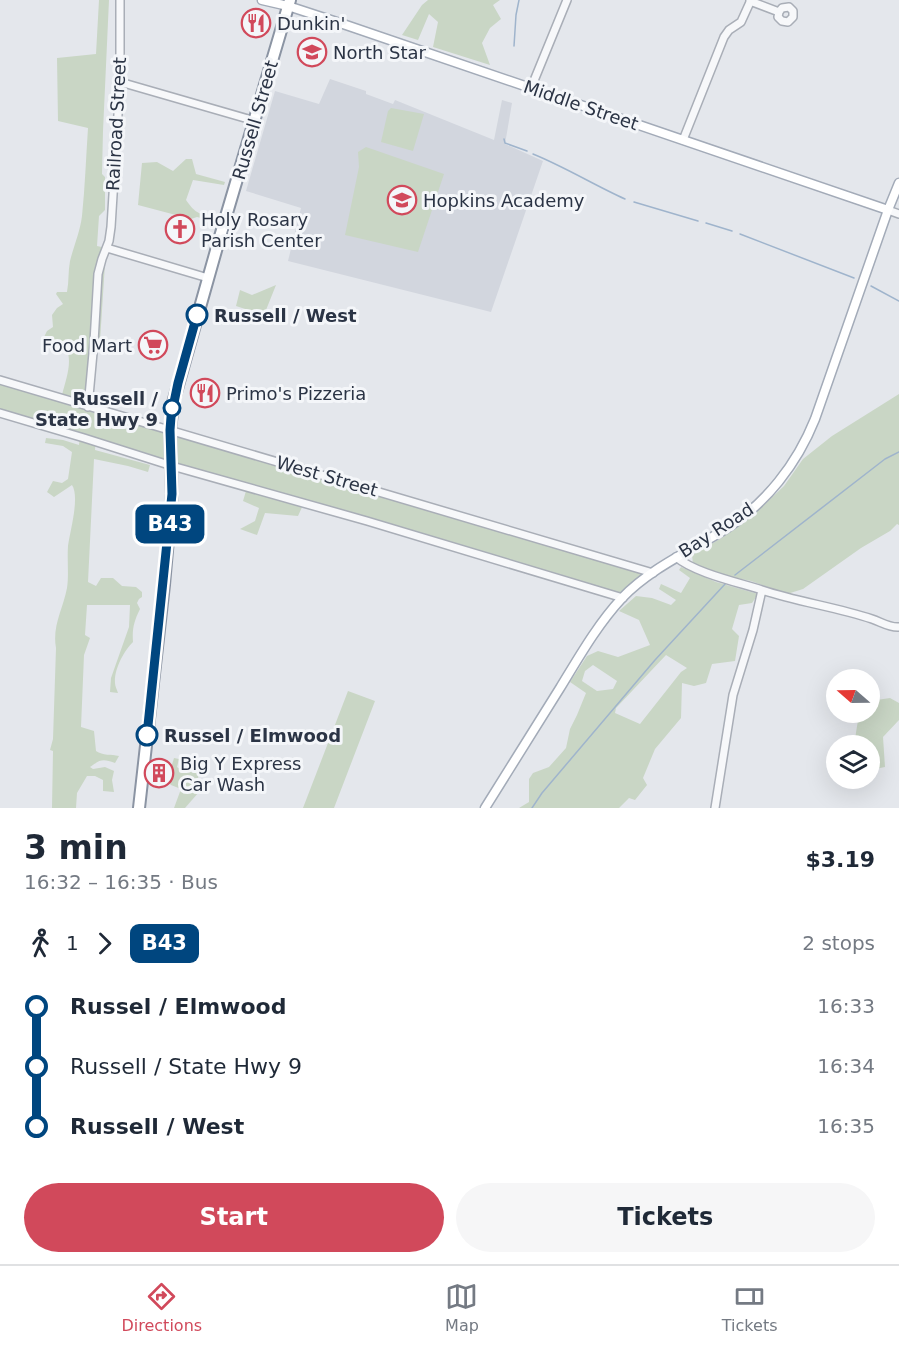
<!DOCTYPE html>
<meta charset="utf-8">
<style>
body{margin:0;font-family:"DejaVu Sans",sans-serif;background:#f6f6f7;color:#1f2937;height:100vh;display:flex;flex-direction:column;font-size:22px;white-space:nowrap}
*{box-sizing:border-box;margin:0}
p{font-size:20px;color:#747a83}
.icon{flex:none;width:33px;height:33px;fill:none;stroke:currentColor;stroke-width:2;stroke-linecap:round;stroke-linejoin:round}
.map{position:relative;height:808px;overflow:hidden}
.drawer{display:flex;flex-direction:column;background:#fff;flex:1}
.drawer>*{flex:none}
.badge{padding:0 12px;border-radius:9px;font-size:21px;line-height:39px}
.needle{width:39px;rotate:290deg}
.controls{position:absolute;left:826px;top:669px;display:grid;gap:12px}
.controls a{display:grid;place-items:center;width:54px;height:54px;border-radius:50%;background:#fff;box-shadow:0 6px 24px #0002;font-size:30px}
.map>.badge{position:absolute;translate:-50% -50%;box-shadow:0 0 0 3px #fff}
.legs{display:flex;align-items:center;gap:9px;height:66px;padding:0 24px;font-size:20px}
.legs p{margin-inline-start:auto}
.overview{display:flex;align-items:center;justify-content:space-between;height:102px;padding:0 24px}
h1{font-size:33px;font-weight:700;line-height:45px}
.button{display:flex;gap:12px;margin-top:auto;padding:12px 24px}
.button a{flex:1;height:69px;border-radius:36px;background:#d1495b;color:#fff;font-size:24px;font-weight:700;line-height:69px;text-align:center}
.button a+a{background:#f6f6f7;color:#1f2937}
ul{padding:0 24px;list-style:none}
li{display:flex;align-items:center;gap:21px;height:60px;font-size:22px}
li i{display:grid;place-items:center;width:9px;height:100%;margin:0 8px;background:currentColor}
li i::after{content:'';width:15px;height:15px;margin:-8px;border:4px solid;border-radius:50%;background:#fff}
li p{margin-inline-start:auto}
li:first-child i{background:linear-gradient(#0000 50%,currentColor 0)}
li:last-child i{background:linear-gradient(currentColor 50%,#0000 0)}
.tab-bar{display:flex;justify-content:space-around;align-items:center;height:84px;border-top:2px solid #e0e1e3;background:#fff;font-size:16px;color:#747a83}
.tab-bar a{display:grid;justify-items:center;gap:3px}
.tab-bar .selected{color:#d1495b}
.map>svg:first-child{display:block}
.built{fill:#d2d6de}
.green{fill:#c9d6c5;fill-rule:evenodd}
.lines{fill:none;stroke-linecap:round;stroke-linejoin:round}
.stream{stroke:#9fb4cc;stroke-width:1.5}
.minor-casing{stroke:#a9aeb7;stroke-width:10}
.major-casing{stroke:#a3abb8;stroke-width:11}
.highway-casing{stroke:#8b94a3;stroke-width:14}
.minor{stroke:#f7f8fa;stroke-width:7}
.major{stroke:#fff;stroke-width:8}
.highway{stroke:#fff;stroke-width:10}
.line-1-casing{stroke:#fff;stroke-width:14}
.line-1{stroke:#00467f;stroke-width:9}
.stop-1-dot{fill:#fff;stroke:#00467f;stroke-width:3}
.labels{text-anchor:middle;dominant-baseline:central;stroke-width:6;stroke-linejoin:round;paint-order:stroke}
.poi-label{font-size:18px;fill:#2b3445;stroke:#f4f6f9;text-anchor:start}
.street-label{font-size:18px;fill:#2b3445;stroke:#f4f6f9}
.stop-label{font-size:18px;font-weight:bold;fill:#2b3445;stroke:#f4f6f9;text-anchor:start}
</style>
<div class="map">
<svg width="899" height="808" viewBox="0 0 899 808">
<rect width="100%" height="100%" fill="#e4e7ec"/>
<!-- built -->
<path class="built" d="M330 79 366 91V94L393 104 395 100 494 140 502 100 512 103 505 144 543 161 491 312 288 261 301 208 246 191 275 91 319 104Z"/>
<!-- green -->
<path class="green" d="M99 0H109L103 131 102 174 105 177V210L99 216 97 246 106 248 100 341 93 371 91 412 164 433 180 436 643 573 621 594 180 464 96 438 95 450 150 465 148 472 128 466 94 459 88 582 96 586 101 578H113L122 586 136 587 142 592V597L139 599 137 603 140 609C134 621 132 629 133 642 124 651 114 669 115 683 115 686 117 690 118 693L110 692 111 678 129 627 130 605H87L85 635 90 638 84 655 81 727 94 731 96 751C103 756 111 754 119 756L115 763C103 759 101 759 90 767L93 769 105 767 114 771 112 780 114 792 103 791V780L95 776H87L77 793 76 808H52L53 751 50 750 53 739 56 648C52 626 63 609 67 588 69 575 67 560 68 546 70 531 80 497 72 485L54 497 47 492 53 481 62 483 68 479 72 452 63 446 45 443 46 438 63 440 79 445 80 434 0 409V384L80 407V391L72 396 62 395C66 379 73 362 66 347L48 345 44 337 47 331 53 327 52 315 57 308 63 304 56 294 57 292H67C69 282 68 271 70 261 74 245 80 232 82 216 85 187 86 157 88 128L58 121 57 58 96 54Z
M428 0H500L493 5 501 19 490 28 482 43 490 65 433 47 438 22 429 14 418 40 402 35 422 5Z
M391 108 424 114 413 151 381 142 388 111Z
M366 147 444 174 418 252 345 235 359 167 358 152Z
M186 159H192L196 174 225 182 224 185 193 180 186 200C194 211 196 213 209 216V220L197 217 191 219 138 205 142 163 157 162 173 171Z
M276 285 264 315 236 306 240 290 252 295Z
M899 394V525L897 524 890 531 861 548 803 589 787 594 751 581 727 576 693 564 692 555 720 539 751 517 784 486 803 459 832 436Z
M246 491 303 505 298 516 265 513 257 535 240 529 255 521 259 508 243 501Z
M681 567 716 582 758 594 752 603 739 605 732 629 739 636 735 661 712 664 706 683 694 686 682 683 681 718 655 749 643 778 647 785 635 800 629 798 619 808H519L529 802V779L533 773 549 767 566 748 570 729 577 715 586 693 570 682 587 656 598 651 618 657 650 645 639 620 619 611 636 596 652 598 671 605 676 600 659 589 661 584 681 593 690 578 679 570ZM666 655 687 668 681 672 640 724 615 713 616 708ZM593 665 617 681 613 689 597 691 582 681 585 671Z
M348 691 375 701 334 808H303Z
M890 698 899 703V720L883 737 885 767 870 770V746L854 745 859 714 860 713 870 712V701Z
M174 758 179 759 177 767 181 770 195 763 198 774 199 792 185 808H174L181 789 171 785 167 781Z"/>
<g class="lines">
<!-- stream -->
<path class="stream" d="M514 46 516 15 519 0
M504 139 505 143 527 151
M533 154C565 167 594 185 625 199
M634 202 698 221
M706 223 732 231
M740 234 854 278
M871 286 899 301
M735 575 885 459 899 452
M532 808 542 793 655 660 726 583"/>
<!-- minor casing -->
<g class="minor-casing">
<path id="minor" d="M750 1 779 12 778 17 782 21 788 22 793 17V11L789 7 782 8 779 12
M120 82 255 121
M531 88 567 0
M683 140 724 37 729 30 741 22 751 0
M888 210 899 214
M107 248 208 278
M0 380 653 573
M88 407 94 342 98 274 102 259 109 241 111 227 120 82V0
M0 413 84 438 172 466 367 521 623 598
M676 557C695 573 737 582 762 590L753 630 733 695 715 808
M762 590C798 602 836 607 872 619 881 622 890 628 899 627"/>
</g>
<!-- major casing -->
<g class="major-casing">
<path id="major" d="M262 0 288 6 343 24 888 210
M485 808C510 768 535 728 560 688 579 657 597 625 622 598 651 568 690 551 724 530 766 504 797 464 815 419L888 210 899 183"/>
</g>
<!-- highway casing -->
<g class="highway-casing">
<path id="highway" d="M139 808 164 585 172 494 170 430 173 403 219 240 290 0"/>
</g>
<!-- minor -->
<use href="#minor" class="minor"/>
<!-- major -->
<use href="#major" class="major"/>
<!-- highway -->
<use href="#highway" class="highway"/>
</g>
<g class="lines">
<!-- line-1 casing -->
<g class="line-1-casing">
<path id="line-1" d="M147 735 172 494 170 430 171 417 178 383 197 315"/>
</g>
<!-- line-1 -->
<use href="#line-1" class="line-1"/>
</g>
<!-- icons -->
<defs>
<g id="restaurant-ring" transform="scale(1.5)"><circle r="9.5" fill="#f4f6f9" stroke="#d1495b" stroke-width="1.5"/><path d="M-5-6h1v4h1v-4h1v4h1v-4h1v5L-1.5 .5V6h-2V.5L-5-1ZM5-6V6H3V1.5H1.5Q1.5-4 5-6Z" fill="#d1495b"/></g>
<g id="school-ring" transform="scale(1.5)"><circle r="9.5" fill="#f4f6f9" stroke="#d1495b" stroke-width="1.5"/><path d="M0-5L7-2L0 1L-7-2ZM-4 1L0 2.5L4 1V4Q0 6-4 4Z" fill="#d1495b"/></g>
<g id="church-ring" transform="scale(1.5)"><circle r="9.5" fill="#f4f6f9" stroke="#d1495b" stroke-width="1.5"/><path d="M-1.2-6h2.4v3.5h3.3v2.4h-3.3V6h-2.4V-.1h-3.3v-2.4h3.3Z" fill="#d1495b"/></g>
<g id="supermarket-ring" transform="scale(1.5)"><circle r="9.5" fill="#f4f6f9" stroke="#d1495b" stroke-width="1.5"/><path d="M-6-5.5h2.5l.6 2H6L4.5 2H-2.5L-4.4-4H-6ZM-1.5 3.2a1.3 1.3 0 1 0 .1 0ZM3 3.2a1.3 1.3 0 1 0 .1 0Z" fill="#d1495b"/></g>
<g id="building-ring" transform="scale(1.5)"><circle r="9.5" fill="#f4f6f9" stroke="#d1495b" stroke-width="1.5"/><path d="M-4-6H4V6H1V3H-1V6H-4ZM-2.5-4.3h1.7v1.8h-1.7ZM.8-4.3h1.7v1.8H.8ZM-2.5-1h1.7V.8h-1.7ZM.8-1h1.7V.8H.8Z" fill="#d1495b"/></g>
</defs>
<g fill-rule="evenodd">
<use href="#restaurant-ring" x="256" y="23"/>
<use href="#school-ring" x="312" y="52"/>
<use href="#school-ring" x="402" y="200"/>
<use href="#church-ring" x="180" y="229"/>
<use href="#supermarket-ring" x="153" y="345"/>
<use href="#restaurant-ring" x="205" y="393"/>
<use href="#building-ring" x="159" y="773"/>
</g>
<!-- markers -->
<g class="stop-1-dot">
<circle cx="197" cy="315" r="10"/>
<circle cx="172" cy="408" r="8"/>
<circle cx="147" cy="735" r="10"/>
</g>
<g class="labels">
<!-- poi labels -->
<g class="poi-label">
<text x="277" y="23">Dunkin'</text>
<text x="333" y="52">North Star</text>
<text x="423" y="200">Hopkins Academy</text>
<text x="201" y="219">Holy Rosary<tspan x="201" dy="21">Parish Center</tspan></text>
<text x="132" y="345" text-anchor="end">Food Mart</text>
<text x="226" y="393">Primo's Pizzeria</text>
<text x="180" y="763">Big Y Express<tspan x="180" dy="21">Car Wash</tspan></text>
</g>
<!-- street labels -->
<g class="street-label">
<text transform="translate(581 105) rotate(19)">Middle Street</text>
<text transform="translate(255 120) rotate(-74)">Russell Street</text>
<text transform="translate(116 124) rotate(-87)">Railroad Street</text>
<text transform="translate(327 476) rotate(16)">West Street</text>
<text transform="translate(716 530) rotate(-33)">Bay Road</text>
</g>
<!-- stop labels -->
<g class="stop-label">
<text x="214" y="315">Russell / West</text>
<text x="158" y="398" text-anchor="end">Russell /<tspan x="158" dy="21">State Hwy 9</tspan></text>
<text x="164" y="735">Russel / Elmwood</text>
</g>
</g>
</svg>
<div class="controls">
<a><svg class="needle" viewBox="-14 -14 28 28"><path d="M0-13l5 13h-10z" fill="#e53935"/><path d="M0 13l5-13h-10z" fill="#747a83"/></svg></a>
<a><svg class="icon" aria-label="layers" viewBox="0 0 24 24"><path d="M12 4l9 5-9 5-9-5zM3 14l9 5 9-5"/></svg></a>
</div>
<b class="badge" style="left:170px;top:524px;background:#00467f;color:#fff">B43</b>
</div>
<section class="drawer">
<div class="overview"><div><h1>3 min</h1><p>16:32 – 16:35 · Bus</p></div><b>$3.19</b></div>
<div class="legs"><svg class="icon" aria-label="walk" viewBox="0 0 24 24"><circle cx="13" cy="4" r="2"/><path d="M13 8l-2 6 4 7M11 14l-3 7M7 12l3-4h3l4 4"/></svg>1<svg class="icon" aria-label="forward" viewBox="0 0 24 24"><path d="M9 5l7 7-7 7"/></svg><b class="badge" style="background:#00467f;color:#fff">B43</b><p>2 stops</p></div>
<ul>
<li><i style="color:#00467f"></i><b>Russel / Elmwood</b><p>16:33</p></li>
<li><i style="color:#00467f"></i><span>Russell / State Hwy 9</span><p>16:34</p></li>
<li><i style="color:#00467f"></i><b>Russell / West</b><p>16:35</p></li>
</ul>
<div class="button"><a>Start</a><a>Tickets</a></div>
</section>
<nav class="tab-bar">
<a class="selected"><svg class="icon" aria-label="directions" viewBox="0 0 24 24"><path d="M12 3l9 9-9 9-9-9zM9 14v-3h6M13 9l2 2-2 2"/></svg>Directions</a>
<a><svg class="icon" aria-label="map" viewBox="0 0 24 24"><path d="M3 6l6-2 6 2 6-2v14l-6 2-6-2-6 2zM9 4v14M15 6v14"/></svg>Map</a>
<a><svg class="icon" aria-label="tickets" viewBox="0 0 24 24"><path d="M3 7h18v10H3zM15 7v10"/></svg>Tickets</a>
</nav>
